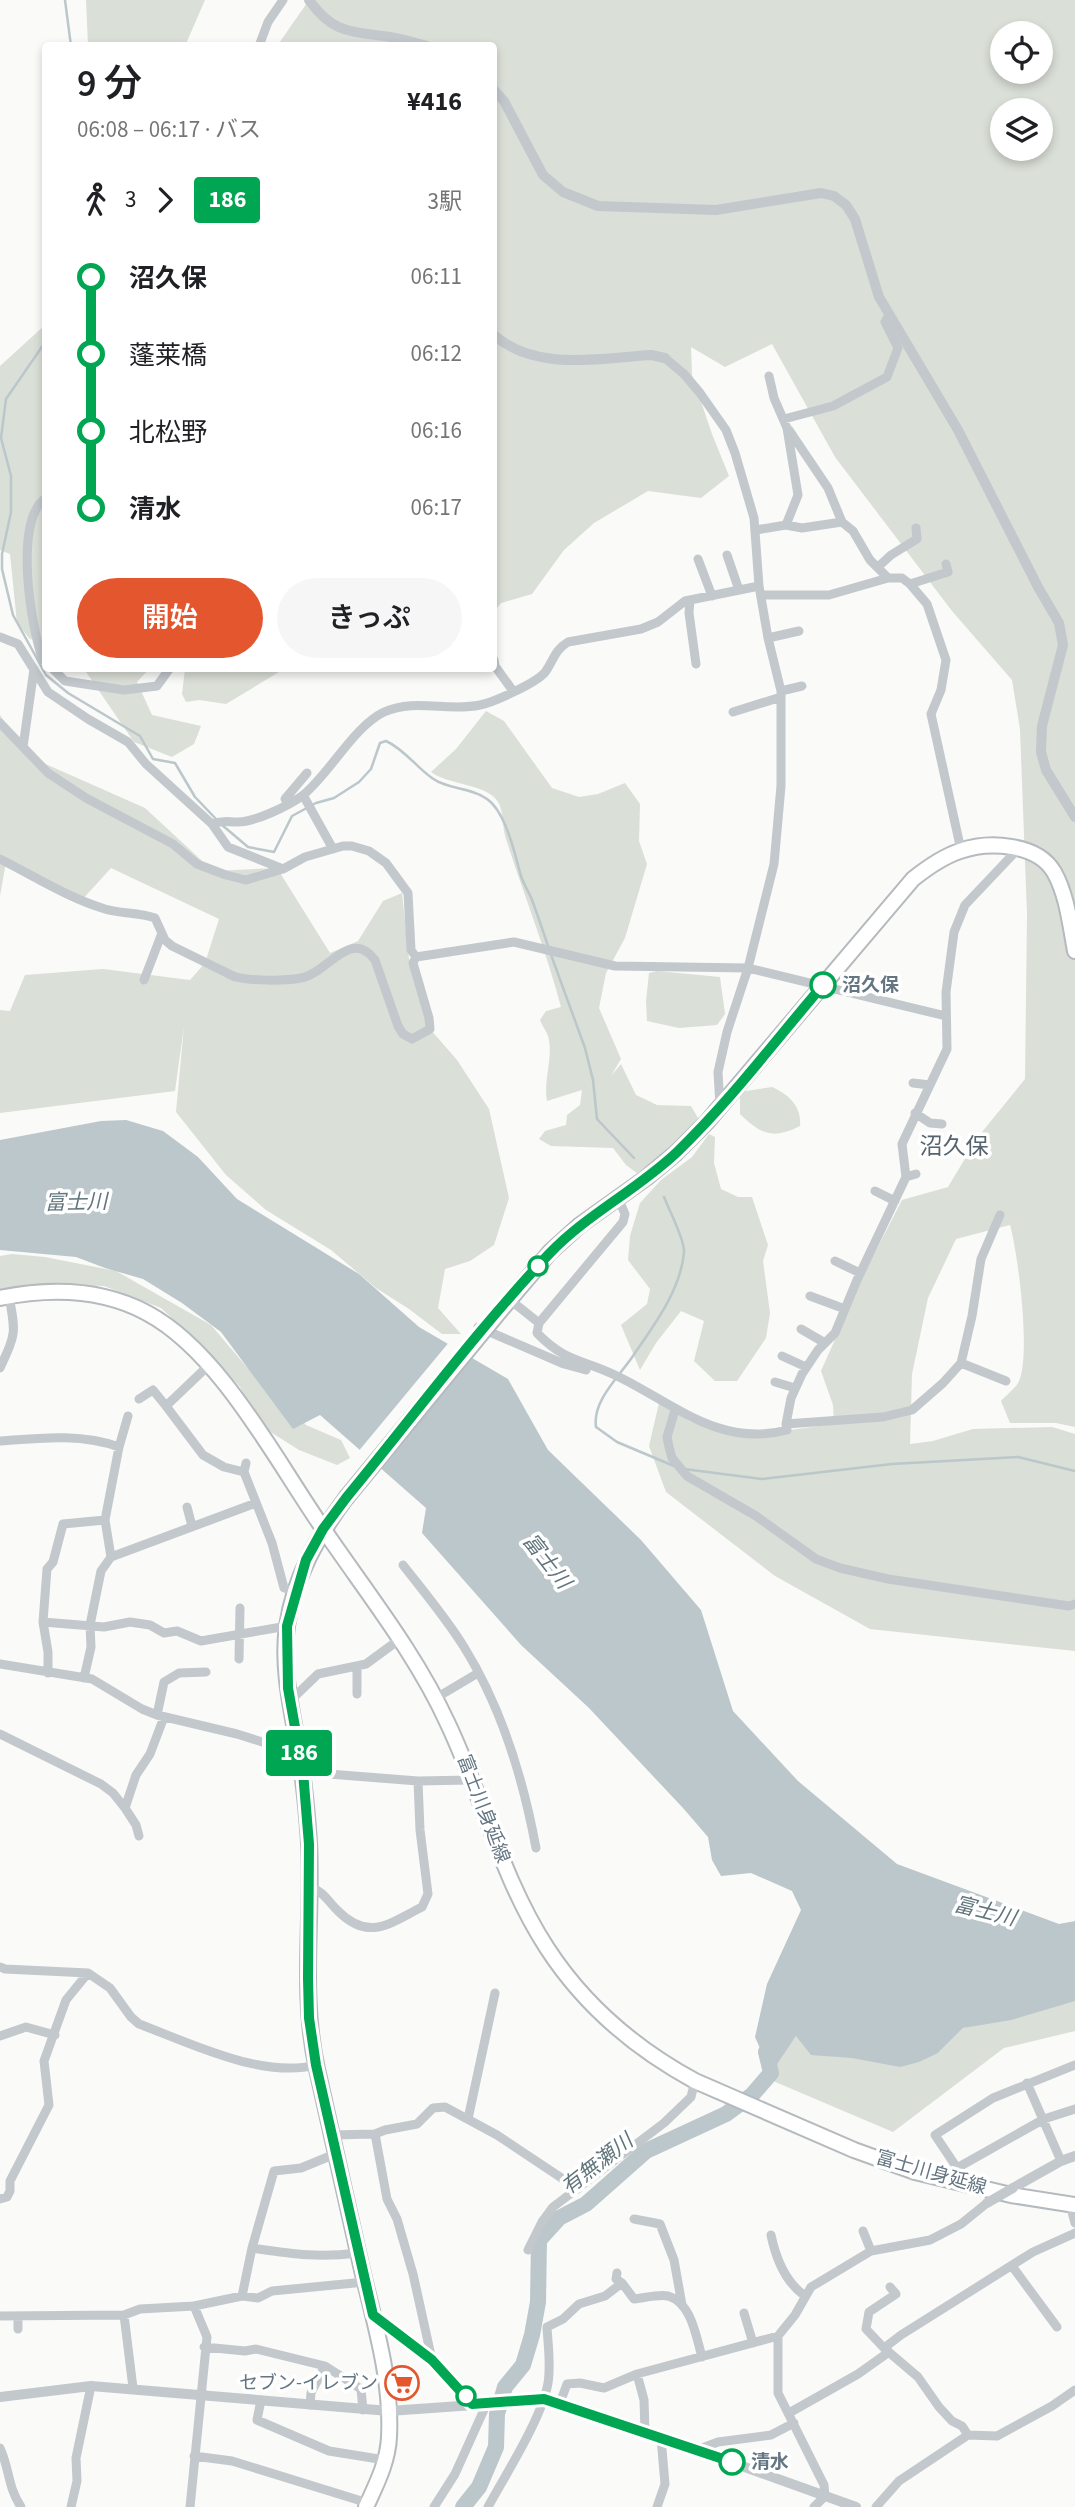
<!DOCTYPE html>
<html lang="ja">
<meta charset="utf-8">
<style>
body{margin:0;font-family:"Source Sans 3","Noto Sans JP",sans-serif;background:#f6f6f6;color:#202124;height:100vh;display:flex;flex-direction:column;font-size:26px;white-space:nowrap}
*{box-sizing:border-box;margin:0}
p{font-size:23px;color:#757577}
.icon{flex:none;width:38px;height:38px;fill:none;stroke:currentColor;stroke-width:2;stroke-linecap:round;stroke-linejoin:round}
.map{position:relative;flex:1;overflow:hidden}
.drawer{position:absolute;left:42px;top:42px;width:455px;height:630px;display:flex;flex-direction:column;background:#fff;border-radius:7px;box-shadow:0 4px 10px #0003}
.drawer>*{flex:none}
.badge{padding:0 14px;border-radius:5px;font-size:24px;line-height:46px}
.fabs{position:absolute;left:990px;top:21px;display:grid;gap:14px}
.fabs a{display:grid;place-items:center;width:63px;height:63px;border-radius:50%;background:#fff;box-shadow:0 4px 10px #0003;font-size:35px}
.map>.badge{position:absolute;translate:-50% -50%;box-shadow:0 0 0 4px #fff}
.legs{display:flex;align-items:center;gap:10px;height:77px;padding:0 35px;font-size:23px}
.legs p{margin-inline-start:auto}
.head{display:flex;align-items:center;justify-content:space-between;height:119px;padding:0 35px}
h1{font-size:38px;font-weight:600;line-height:52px}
.primary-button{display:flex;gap:14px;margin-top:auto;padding:14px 35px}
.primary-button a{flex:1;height:80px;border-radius:42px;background:#e4572e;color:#fff;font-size:28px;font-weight:600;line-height:80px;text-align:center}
.primary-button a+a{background:#f6f6f6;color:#202124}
ul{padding:0 35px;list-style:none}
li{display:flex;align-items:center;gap:24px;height:77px;font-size:26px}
li i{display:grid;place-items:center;width:10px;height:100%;margin:0 9px;background:currentColor}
li i::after{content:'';width:18px;height:18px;margin:-9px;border:5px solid;border-radius:50%;background:#fff}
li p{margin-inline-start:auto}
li:first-child i{background:linear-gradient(#0000 50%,currentColor 0)}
li:last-child i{background:linear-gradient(currentColor 50%,#0000 0)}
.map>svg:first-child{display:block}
.green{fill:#dadfd7;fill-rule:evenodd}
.water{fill:#bbc7cb}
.pier{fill:#fafaf8}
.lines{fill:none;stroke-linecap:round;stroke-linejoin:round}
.stream{stroke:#bbc7cb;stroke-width:2.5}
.river{stroke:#bbc7cb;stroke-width:16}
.primary-casing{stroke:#b5babe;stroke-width:18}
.minor{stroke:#c3c8cc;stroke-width:9}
.tertiary{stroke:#c3c8cc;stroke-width:10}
.primary{stroke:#fff;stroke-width:14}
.primary-bridge-casing{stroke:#b5babe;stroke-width:18;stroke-linecap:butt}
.tertiary-bridge{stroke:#c3c8cc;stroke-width:10}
.primary-bridge{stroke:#fff;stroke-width:14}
.line-1-casing{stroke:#fff;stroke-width:16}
.line-1{stroke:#00a651;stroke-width:10}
.stop-1-dot{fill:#fff;stroke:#00a651;stroke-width:3.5}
.labels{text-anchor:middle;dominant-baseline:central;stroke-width:7;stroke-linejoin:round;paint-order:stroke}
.stop-label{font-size:19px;font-weight:bold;fill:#657683;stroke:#fff;text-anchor:start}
.street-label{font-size:19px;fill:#657683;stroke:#fff}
.poi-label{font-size:19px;fill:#657683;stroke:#fff;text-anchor:end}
.water-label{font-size:21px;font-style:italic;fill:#60757c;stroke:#fff}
.quarter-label{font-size:23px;fill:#57646e;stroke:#fff}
</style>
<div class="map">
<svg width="1075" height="2507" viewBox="0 0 1075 2507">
<rect width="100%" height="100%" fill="#fafaf8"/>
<!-- green -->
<path class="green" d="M86 0H205L185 46 88 45Z
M309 0H1075V1427L1056 1423H1010L1001 1401C1006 1395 1016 1388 1019 1381 1031 1355 1018 1253 1010 1225L956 1239 928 1298 912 1374 910 1444 933 1441 973 1429 1052 1427 1075 1434V1651L870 1629 775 1576 666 1492 649 1446 659 1403 691 1422 753 1435 834 1424 833 1405 821 1371 864 1274 902 1200 948 1187 978 1137 1025 1079 1027 914 1020 729 1012 680 952 611 835 457 772 344 725 367 691 347 692 375 712 434 729 476 701 498 648 491 594 523 564 550 532 594 501 603 494 612V46H277ZM1003 33H1041V72H1003ZM1003 110H1041V149H1003Z
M45 325V641L30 639 17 623 10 554 0 550V366Z
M84 669H149L137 682 152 715 201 726 194 744 172 757 134 742Z
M185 669V668L284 669 226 704 199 700 186 702 182 694Z
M486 711 504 721 552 788 579 797 598 794 625 783 640 804 639 841 647 864 625 938 606 973 599 1008 621 1059 611 1076 621 1064 636 1095 657 1105 691 1106 698 1118 682 1142 637 1173 626 1165 613 1148 551 1146 539 1139 545 1131 566 1125 567 1115 580 1105 582 1090 547 1101C543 1080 554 1056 548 1036 546 1031 542 1025 540 1020L546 1011 561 1007C546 950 524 895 506 839 502 828 504 811 498 802 488 784 448 785 431 772L456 749Z
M0 715 18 742 32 758 145 808 213 871 277 868 330 953 358 941 383 901 402 893 409 959 430 1029 457 1060 489 1109 509 1198 494 1245 470 1261 445 1269 438 1308 461 1334H442L409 1309 376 1288 331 1250 266 1210 226 1175 176 1112 184 1026 175 1091 0 1113V1010L10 1011 25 975 103 969 190 980 205 963 219 919 111 868 81 901 6 862 0 896Z
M657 971 720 977 725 1014 717 1025 679 1028 647 1021 646 1001 649 973Z
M772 1087C788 1094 802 1106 800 1126 772 1140 761 1134 740 1114V1092Z
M709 1134 715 1137 714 1163 721 1189 738 1197H752L768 1245 763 1261 770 1313 766 1338 737 1381H715L694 1361 704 1321 681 1311 656 1343 640 1370 621 1325 647 1304 650 1289 628 1260 630 1236 640 1203 661 1180 692 1157Z
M12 1254 45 1257 116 1271 211 1325 245 1365 306 1425 341 1440 350 1458 337 1465 299 1450 261 1426 240 1387 199 1343 161 1308 104 1286 55 1285 0 1294V1256Z
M1075 2001V2031L1004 2048 893 2132 766 2078 796 2036 938 2053 963 2028Z"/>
<!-- water -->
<path class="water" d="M126 1120 163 1131 198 1157 237 1199 359 1274 419 1327 508 1379 548 1450 641 1540 701 1610 733 1711 798 1781 897 1864 1059 1924 1075 1921V2001L1011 2020 963 2028 938 2053 919 2062 900 2067 852 2058 811 2055 796 2036 771 2073 755 2037 767 1984 801 1910 792 1891 751 1873 721 1876 712 1860 708 1837 683 1808 589 1708 521 1645 422 1533 426 1508 320 1415 293 1429 221 1332 182 1303 143 1279 105 1268 76 1257 0 1250V1140L101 1121Z"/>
<!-- pier -->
<path class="pier" d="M450 1341 467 1351 372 1466 357 1453Z"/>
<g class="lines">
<!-- stream -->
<path class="stream" d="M65 0 71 46
M46 341 6 399 1 438 11 476V512L2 554V569L13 615 46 675 68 693 140 736 153 759 175 763 195 797 217 820
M222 825 248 847 274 852 292 816 316 803 334 798 359 782 371 769 380 743 386 741C404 749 416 767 432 778 448 790 471 787 487 799 506 812 515 855 521 876 524 885 529 892 532 900 538 916 543 931 548 946
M550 952 585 1048 593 1080 597 1119 634 1158
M664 1197C669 1210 685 1240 684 1252 681 1289 655 1324 635 1353 621 1375 592 1400 596 1427L617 1442 674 1466
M684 1469 762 1479 892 1464 1018 1457 1075 1471"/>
<!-- river -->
<path class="river" d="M463 2507 479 2487 496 2447 497 2414 505 2387 523 2365 532 2335 538 2302 539 2240 559 2218 586 2204 646 2151 726 2114 752 2095 771 2073 766 2052"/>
<!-- primary casing -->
<g class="primary-casing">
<path id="primary" d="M0 1298C49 1288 102 1289 147 1313 220 1352 275 1459 322 1527 366 1592 415 1652 448 1724 483 1798 502 1879 547 1948 584 2005 636 2049 695 2081L854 2150 915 2172 1011 2195 1075 2205
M500 1311 550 1252 580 1225 646 1178 676 1153 707 1122 913 879C928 867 942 857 960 851 988 841 1037 843 1054 872 1067 895 1070 924 1075 951
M346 1498C317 1537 294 1578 287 1626 281 1668 292 1711 299 1752 304 1782 307 1812 309 1842 313 1917 300 1994 317 2069 332 2136 347 2203 362 2270 375 2325 392 2380 389 2437 388 2462 376 2485 366 2507"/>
</g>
<!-- minor -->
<path class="minor" d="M259 46 268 22 283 0
M665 358 684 374 700 393 726 430 735 453 754 518 759 586 768 638 781 691V786L774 864 748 968 727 1032 718 1072 720 1106
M784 419 833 406 887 377 898 348 885 322 889 315
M789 430 828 488 842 522 853 531 870 560 888 578
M786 525 802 528 842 522
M756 530 786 525 798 495 787 428 774 398 769 376
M727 555 739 590
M698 559 712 596
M879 566 891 555 917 539 916 528
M910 584 948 572 946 564
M761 595H829L888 578H902L910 584 927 604 946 660 941 690 931 714 961 850
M690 600 689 613 696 664
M0 637 18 644 48 692 88 719 128 742 146 764 212 824 228 847 283 869
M768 638 799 631
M43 660C31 629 13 519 46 498
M494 660 495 666 513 691
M52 668 65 681 124 690 157 686 170 668
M781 691 802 686
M733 712 781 697
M0 723 48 773 86 798 173 844 197 864 226 875 246 880 283 869 305 857 343 846H352L369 851 386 863 408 893 411 950 416 957 514 942 615 966 748 968 946 1016
M23 747 34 669
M303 795 333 849
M290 803 285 799 307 773
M212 824C224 820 226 822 238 822 255 822 288 806 302 796 329 775 353 727 384 712 415 698 448 712 480 705 494 702 539 682 546 671 554 659 555 650 568 642L641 629 658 622 685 601 759 586
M0 859C34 876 68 898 105 909 121 914 138 912 155 918L165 940 172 946C188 954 205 962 221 970 226 972 231 976 236 977 252 981 285 981 301 978 327 974 350 927 375 960L398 1026 403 1034 412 1039 430 1029 429 1018 413 963 416 957
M144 980 162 933
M913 1083 930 1085
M915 1113 930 1123 942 1124
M906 1177 916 1174
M875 1191 895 1201
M618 1198 625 1214 623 1222 539 1323 537 1333C566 1363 583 1359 617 1376 673 1403 720 1448 787 1430L786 1424 791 1398 802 1374 818 1350 835 1333 857 1280 906 1177 902 1144 947 1049 946 992 954 932 965 905 1019 848
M835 1261 860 1273
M810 1296 845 1309
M509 1299 539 1323
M478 1327 564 1364 586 1370
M801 1329 825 1343
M782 1356 806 1367
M961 1363 1006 1381
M209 1365 166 1406 203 1455 224 1467 244 1472
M0 1368C16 1333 16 1334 9 1296
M775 1382 795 1388
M139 1399 153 1390 166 1406
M675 1410 667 1437 669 1447 672 1458 687 1476 756 1516 816 1559 840 1568 888 1579 1069 1606 1075 1604
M786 1424 883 1417 912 1410 943 1383 961 1363 972 1316 981 1259 1000 1215
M0 1441C39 1438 82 1433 119 1447
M246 1463 244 1472 272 1543 284 1588 296 1591
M187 1507 192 1526
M111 1557 105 1520 119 1447 128 1416
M403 1565C424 1592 446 1618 464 1647 502 1708 523 1778 536 1848
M43 1622 104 1627 130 1622 150 1625 164 1633 177 1631 201 1641 287 1626
M239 1659 240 1608
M0 1664 92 1679 142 1709 157 1715 237 1734 300 1754
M48 1673V1652L43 1622 47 1569 53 1562 63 1524 105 1520
M84 1678 91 1647 90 1625 101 1571 111 1557 256 1503
M357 1694V1667
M436 1698 478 1673
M290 1701 318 1674 366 1664 400 1639
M157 1715 164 1682 179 1673 206 1672
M0 1734 101 1784 113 1793 125 1808
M303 1772 418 1781 471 1780
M139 1836 136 1825 125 1808 136 1775 150 1754 164 1717
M310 1887C324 1892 327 1900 338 1911 369 1942 390 1923 422 1907L428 1894 420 1830 418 1781
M0 1967 5 1969 88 1973 110 1988 131 2017 139 2024C190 2043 262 2079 316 2065
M0 2036 26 2027 55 2035
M1075 2065 993 2098 935 2135 957 2168 1044 2119 1075 2109
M1027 2083 1061 2161
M468 2119 495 1993
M375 2134 387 2199 397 2219 413 2274 432 2360
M332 2135 375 2134 385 2130 417 2124 433 2108 445 2107 497 2135 578 2189
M0 2199 7 2197 10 2191V2181L49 2105 44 2061 66 2000 88 1973
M1070 2204 1075 2223
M634 2219 660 2224 674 2260 682 2305
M863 2231 871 2251
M1075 2233 1033 2252 901 2335 884 2348 918 2377 939 2407 952 2421 962 2426 968 2435 997 2436 1052 2406 1075 2390
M771 2235C776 2259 785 2282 805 2296
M252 2248C293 2254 317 2258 358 2253
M528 2250 542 2222 553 2207 664 2123 691 2097 695 2081
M1012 2266 1057 2327
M617 2273 616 2279 622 2283 634 2299C644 2298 659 2294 668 2296 692 2303 696 2337 702 2357
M242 2296 252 2248 274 2171 301 2168 335 2154
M744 2313 753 2343
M124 2315 133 2388
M373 2315 432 2360 472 2404
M0 2316 124 2315 140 2309 194 2306 242 2296 258 2298 272 2291 365 2282
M18 2329V2317
M204 2347 245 2351 256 2349 325 2366 361 2389 363 2410
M884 2348 866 2329 869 2312 896 2294 890 2287
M637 2374 644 2400 645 2432
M261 2400 257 2420 329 2451 385 2460
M560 2403 567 2384 580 2383 604 2388 637 2374 778 2336
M310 2405 311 2393 325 2366
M789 2413 858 2374 889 2352
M0 2448C10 2470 7 2485 21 2507
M697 2450 718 2442 771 2435 794 2423
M194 2456 232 2461 368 2503
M71 2507 77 2481 76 2458 91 2386
M190 2507 207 2337 194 2306
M434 2507 455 2474 487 2403
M488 2507C506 2474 542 2418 548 2383 551 2365 548 2345 547 2327L563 2319 579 2304 605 2296 622 2283
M657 2507 665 2484 661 2438
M814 2507 825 2496 824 2485 778 2393V2336L795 2315 811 2287 871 2251 930 2240 961 2224 987 2203
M876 2507 899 2481 968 2435"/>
<!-- tertiary -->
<path class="tertiary" d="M309 0C334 35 352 31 390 37 402 39 415 43 427 46
M494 90 504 101 543 175 563 192 598 206 716 210 821 193 834 196 846 205 855 219 879 297 958 430 1038 587 1059 623 1063 645 1042 726 1041 752 1046 770 1075 817
M494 335C536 372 599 358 651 355L665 358
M1013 2188 1061 2161 1075 2156
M0 2397 91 2386 389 2411 544 2400 697 2450 856 2507"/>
<!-- primary -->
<use href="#primary" class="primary"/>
<!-- primary-bridge casing -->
<g class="primary-bridge-casing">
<path id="primary-bridge" d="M346 1498 500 1311"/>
</g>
<!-- tertiary-bridge -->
<path class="tertiary-bridge" d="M987 2203 1013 2188"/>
<!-- primary-bridge -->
<use href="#primary-bridge" class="primary-bridge"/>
</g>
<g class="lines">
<!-- line-1 casing -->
<g class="line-1-casing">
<path id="line-1" d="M732 2462 544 2399 472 2404 432 2360 373 2315 316 2065 309 2018 308 1978 309 1844 303 1772 288 1688 287 1626 306 1560 323 1529 346 1498C413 1417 477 1330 549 1254 587 1214 637 1190 677 1152 730 1101 775 1041 823 985"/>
</g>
<!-- line-1 -->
<use href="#line-1" class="line-1"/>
</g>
<!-- icons -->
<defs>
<g id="supermarket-ring" transform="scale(1.75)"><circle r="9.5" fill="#fff" stroke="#e4572e" stroke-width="1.5"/><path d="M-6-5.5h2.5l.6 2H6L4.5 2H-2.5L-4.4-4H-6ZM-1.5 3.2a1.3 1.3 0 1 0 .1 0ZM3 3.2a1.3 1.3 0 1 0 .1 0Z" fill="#e4572e"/></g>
</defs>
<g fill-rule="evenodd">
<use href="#supermarket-ring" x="402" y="2383"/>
</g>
<!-- markers -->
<g class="stop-1-dot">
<circle cx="823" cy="985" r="12"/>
<circle cx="538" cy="1266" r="9"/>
<circle cx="466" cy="2396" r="9"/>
<circle cx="732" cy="2462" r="12"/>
</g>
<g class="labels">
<!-- stop labels -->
<g class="stop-label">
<text x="842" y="985">沼久保</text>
<text x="751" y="2462">清水</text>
</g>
<!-- street labels -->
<g class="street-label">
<text transform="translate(483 1809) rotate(69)">富士川身延線</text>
<text transform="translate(931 2173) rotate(16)">富士川身延線</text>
</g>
<!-- poi labels -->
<g class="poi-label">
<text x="378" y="2383">セブン-イレブン</text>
</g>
<!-- water labels -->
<g class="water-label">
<text transform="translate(76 1202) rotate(-1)">富士川</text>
<text transform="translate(547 1561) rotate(52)">富士川</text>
<text transform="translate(985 1911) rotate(14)">富士川</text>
<text transform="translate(597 2164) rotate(-38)">有無瀬川</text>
</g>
<!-- quarter labels -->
<g class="quarter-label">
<text x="954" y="1146">沼久保</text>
</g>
</g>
</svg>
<div class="fabs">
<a><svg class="icon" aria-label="locate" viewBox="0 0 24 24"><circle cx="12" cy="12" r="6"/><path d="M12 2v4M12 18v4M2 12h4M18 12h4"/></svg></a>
<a><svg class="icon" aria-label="layers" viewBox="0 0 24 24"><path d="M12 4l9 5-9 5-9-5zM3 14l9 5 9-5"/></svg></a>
</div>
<b class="badge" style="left:299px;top:1753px;background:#00a651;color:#fff">186</b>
<section class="drawer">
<div class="head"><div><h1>9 分</h1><p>06:08 – 06:17 · バス</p></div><b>¥416</b></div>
<div class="legs"><svg class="icon" aria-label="walk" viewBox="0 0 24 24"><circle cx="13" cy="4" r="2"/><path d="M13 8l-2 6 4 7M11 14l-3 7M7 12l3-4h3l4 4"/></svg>3<svg class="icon" aria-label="forward" viewBox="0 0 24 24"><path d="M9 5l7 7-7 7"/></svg><b class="badge" style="background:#00a651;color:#fff">186</b><p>3駅</p></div>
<ul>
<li><i style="color:#00a651"></i><b>沼久保</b><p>06:11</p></li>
<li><i style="color:#00a651"></i><span>蓬莱橋</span><p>06:12</p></li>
<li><i style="color:#00a651"></i><span>北松野</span><p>06:16</p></li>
<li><i style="color:#00a651"></i><b>清水</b><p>06:17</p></li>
</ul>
<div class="primary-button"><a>開始</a><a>きっぷ</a></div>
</section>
</div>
